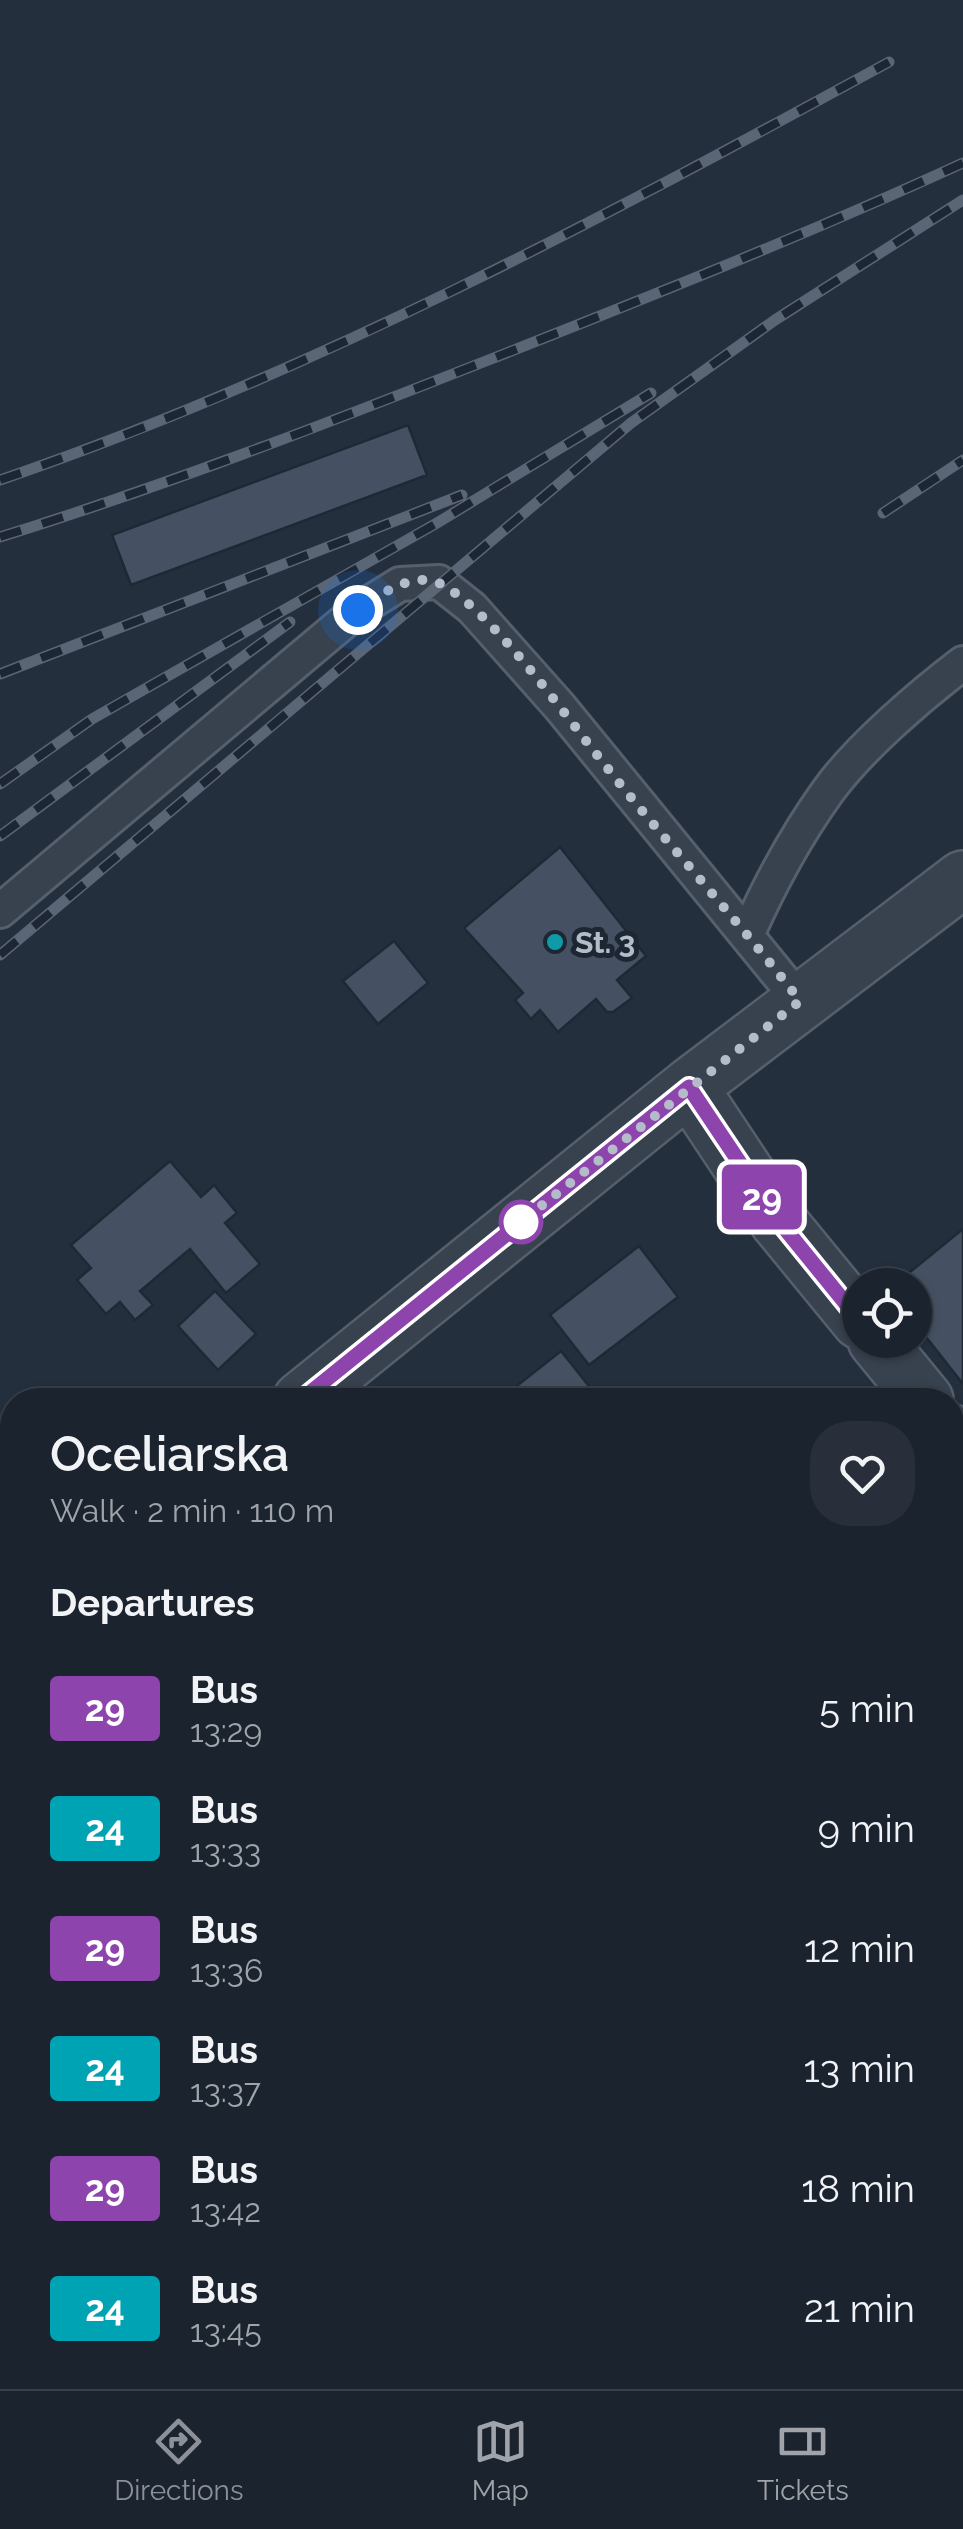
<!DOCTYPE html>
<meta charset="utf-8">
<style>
body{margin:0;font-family:Raleway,sans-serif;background:#282f3a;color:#f1f3f6;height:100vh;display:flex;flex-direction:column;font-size:38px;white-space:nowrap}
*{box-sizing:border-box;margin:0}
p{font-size:32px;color:#a0a4aa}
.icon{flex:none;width:55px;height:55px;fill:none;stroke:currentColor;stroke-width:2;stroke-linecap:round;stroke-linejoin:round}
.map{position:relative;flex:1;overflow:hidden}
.details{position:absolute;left:0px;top:1388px;width:965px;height:1002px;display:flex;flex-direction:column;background:#1b232e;border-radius:40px 40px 0 0;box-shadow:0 2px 8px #0004,0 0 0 2px #39404a}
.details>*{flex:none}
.badge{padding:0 20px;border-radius:8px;font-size:35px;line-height:65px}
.fabs{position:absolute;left:842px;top:1268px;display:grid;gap:20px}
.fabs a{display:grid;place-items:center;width:90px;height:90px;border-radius:50%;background:#1b232e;box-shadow:0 2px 8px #0004,0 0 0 2px #39404a;font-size:50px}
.you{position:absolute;width:50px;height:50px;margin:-25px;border:8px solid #fff;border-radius:50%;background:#1a73e8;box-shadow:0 0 0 15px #1a73e833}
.map>.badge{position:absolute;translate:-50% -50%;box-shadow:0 0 0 5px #fff}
h2{padding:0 50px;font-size:38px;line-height:90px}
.round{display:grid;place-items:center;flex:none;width:105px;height:105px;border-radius:40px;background:#282f3a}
.summary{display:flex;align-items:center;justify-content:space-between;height:170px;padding:0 50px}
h1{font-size:48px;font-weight:600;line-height:75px}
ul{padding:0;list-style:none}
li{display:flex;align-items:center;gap:30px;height:120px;padding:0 50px}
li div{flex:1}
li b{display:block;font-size:38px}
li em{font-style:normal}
li .badge{min-width:110px;font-weight:700;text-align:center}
.menu{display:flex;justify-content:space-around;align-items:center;height:140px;border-top:2px solid #39404a;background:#1b232e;font-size:28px;color:#a0a4aa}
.menu a{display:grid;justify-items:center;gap:5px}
.menu .on{color:#8c9099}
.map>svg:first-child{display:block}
.building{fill:#455162;stroke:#1f2835;stroke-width:2.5}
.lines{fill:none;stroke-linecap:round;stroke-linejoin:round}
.lane-casing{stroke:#565f6c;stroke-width:38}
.street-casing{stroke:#565f6c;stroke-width:60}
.lane{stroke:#38414e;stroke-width:32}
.street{stroke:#38414e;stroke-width:55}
.rail-casing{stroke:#5a6575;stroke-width:11}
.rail{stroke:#1d2633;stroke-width:8;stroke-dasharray:22;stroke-linecap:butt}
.line-casing{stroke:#fff;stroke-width:22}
.line{stroke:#8e44ad;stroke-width:15}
.walk{stroke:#b4bcc9;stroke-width:10;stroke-dasharray:0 18}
.culture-dot{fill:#0f9aa8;stroke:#1d2633;stroke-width:4}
.stop-dot{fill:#fff;stroke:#8e44ad;stroke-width:5}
.labels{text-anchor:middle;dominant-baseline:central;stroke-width:10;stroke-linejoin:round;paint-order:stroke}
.poi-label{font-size:30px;font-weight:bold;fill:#b4bcc9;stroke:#1d2633;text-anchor:start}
</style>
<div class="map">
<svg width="963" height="2389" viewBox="0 0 963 2389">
<rect width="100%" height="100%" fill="#242f3e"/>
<!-- building -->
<path class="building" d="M408 425 427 475 131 585 112 535Z
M560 847 646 956 617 980 632 998 613 1012H607L596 999 558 1032 540 1010 531 1019 515 1000 523 993 464 928Z
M394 941 428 983 378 1024 343 981Z
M170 1161 201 1197 214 1185 237 1213 225 1223 260 1264 226 1293 190 1249 140 1291 153 1305 135 1320 120 1302 106 1314 77 1280 91 1268 71 1245Z
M963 1229V1384L915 1323V1285H894Z
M639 1246 678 1297 589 1365 550 1315Z
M215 1291 256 1334 218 1370 178 1326Z
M561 1351 600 1400H499Z
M12 2097V2157L0 2141V2107Z
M0 2211 12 2226 15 2378 0 2389Z
M237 2378H448L431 2389H245Z
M722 2378H932L941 2389H727Z"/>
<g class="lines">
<!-- lane casing -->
<g class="lane-casing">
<path id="lane" d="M0 911 358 610 400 584 439 582 472 608 560 707 800 1001
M748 933C770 884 797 834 828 791 859 748 921 695 963 663"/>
</g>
<!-- street casing -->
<g class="street-casing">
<path id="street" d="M689 1087 778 1221 860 1321
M876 1340 925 1400
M301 1400 689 1087 963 879
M952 1433 963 1446
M0 1630 12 1623"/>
</g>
<!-- lane -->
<use href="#lane" class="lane"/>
<!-- street -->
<use href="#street" class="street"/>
<!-- rail casing -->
<g class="rail-casing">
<path id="rail" d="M0 480C312 374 601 219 889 62
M883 513 963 460
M0 537C165 486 325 424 486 361 646 298 806 235 963 163
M0 674 462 495
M0 784 92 719 437 523 651 393
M0 836 290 622
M0 955 631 423 775 320 963 200"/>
</g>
<!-- rail -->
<use href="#rail" class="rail"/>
</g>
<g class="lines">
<!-- line casing -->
<g class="line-casing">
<path id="line" d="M301 1400 689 1087 778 1220 860 1321"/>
</g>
<!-- line -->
<use href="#line" class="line"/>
<!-- walk -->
<path class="walk" d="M358 610C379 595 414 570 441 584 492 611 567 718 605 765 668 845 738 920 800 1001L521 1222"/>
</g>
<!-- markers -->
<circle class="culture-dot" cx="555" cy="942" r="10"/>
<circle class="stop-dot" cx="521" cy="1222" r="20"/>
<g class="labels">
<!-- poi labels -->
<g class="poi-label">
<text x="575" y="942">St. 3</text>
</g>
</g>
</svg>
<div class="fabs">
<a><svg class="icon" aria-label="locate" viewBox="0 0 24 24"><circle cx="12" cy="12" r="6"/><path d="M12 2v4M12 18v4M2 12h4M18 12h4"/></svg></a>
</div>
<div class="you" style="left:358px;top:610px"></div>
<b class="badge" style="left:762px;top:1197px;background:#8e44ad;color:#fff">29</b>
<section class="details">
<div class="summary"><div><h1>Oceliarska</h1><p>Walk · 2 min · 110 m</p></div><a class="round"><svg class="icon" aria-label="heart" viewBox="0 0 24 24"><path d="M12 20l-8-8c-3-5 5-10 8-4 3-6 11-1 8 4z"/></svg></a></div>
<h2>Departures</h2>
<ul>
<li><span class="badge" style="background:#8e44ad;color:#fff">29</span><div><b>Bus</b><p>13:29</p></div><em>5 min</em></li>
<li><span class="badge" style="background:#00a3b4;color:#fff">24</span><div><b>Bus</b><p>13:33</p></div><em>9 min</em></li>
<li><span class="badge" style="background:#8e44ad;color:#fff">29</span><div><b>Bus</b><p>13:36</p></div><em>12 min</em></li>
<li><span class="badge" style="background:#00a3b4;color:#fff">24</span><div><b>Bus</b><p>13:37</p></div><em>13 min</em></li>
<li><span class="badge" style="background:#8e44ad;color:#fff">29</span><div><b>Bus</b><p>13:42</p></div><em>18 min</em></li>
<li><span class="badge" style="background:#00a3b4;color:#fff">24</span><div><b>Bus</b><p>13:45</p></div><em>21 min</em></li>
</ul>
</section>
</div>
<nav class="menu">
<a class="on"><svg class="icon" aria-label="directions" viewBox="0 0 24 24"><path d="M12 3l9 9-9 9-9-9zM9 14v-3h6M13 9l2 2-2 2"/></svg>Directions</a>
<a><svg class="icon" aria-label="map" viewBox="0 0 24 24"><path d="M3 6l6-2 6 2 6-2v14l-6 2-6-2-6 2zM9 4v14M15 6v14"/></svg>Map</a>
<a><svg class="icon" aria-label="tickets" viewBox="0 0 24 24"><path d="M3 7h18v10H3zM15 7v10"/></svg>Tickets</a>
</nav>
